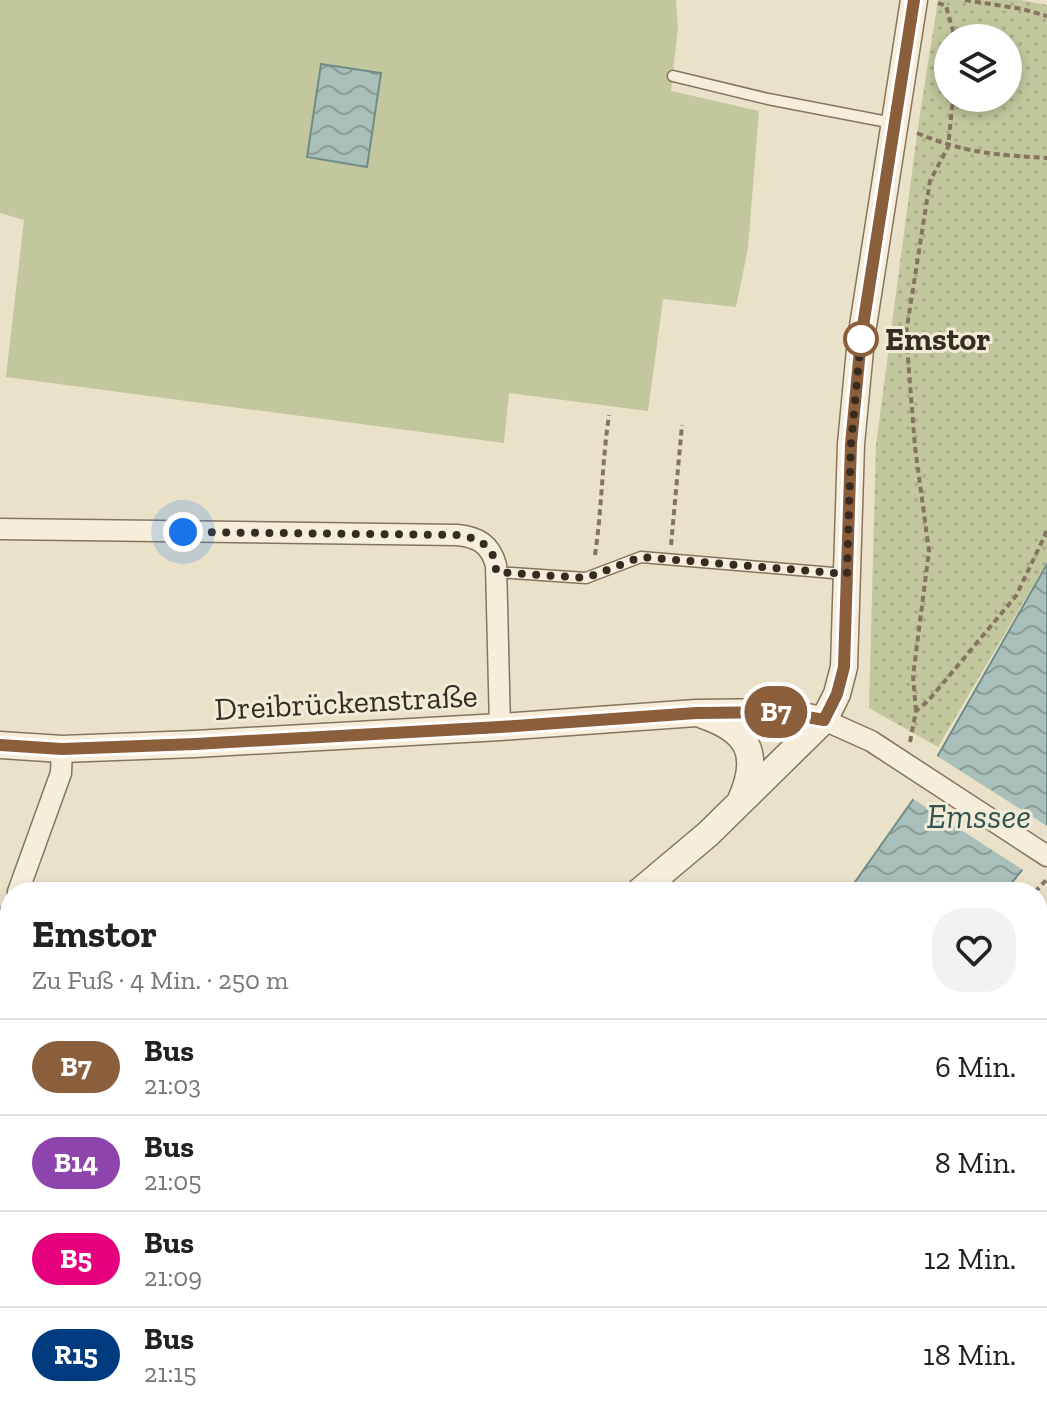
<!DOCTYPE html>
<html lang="de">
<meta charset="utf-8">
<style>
body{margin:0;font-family:"Zilla Slab",serif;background:#f2f2f2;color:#222;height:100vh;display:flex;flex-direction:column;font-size:30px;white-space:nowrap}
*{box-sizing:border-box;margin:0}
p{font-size:26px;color:#767676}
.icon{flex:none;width:44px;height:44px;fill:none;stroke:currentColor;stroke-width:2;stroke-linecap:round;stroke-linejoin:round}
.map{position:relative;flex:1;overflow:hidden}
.panel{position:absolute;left:0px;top:882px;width:1048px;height:538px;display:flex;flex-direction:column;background:#fff;border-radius:32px 32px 0 0;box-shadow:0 4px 12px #0003}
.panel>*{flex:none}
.badge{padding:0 16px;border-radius:26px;font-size:28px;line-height:52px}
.buttons{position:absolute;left:934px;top:24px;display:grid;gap:16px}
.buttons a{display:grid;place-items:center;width:88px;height:88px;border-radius:50%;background:#fff;box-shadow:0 4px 12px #0003;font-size:40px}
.you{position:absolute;width:40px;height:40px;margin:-20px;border:6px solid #fff;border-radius:50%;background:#1a73e8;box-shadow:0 0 0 12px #1a73e833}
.map>.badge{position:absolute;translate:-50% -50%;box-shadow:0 0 0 4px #fff}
.round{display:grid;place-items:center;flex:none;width:84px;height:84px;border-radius:32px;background:#f2f2f2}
.head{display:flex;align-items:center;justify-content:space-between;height:136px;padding:0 32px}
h1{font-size:38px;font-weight:700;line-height:60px}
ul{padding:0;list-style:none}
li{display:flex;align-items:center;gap:24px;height:96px;padding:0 32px;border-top:2px solid #e0e0e0}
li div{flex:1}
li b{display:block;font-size:30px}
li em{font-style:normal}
li .badge{min-width:88px;font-weight:700;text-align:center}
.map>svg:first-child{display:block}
.grass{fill:#c2c79d}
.park{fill:url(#park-dots);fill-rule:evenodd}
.water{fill:url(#water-waves);stroke:#708c86;stroke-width:2}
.pier{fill:#eae1c9}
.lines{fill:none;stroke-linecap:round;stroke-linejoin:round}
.service-casing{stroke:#85745f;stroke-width:13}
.minor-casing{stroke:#85745f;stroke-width:23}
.tertiary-casing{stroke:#85745f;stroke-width:29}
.path{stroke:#85745f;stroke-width:4;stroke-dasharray:6 4;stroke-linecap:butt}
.service{stroke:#f6eedb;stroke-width:10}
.minor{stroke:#f6eedb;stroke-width:20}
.tertiary{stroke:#f6eedb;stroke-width:26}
.line-casing{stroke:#fff;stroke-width:18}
.line{stroke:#8b5e3c;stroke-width:12}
.walk{stroke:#372c21;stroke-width:8;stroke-dasharray:0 14.4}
.stop-dot{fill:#fff;stroke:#8b5e3c;stroke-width:4}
.labels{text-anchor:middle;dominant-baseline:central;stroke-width:6;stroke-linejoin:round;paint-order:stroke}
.stop-label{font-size:32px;font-weight:bold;fill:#372c21;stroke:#f2ebd8;text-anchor:start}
.street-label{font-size:32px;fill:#372c21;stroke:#f2ebd8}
.water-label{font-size:34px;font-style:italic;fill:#325553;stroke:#f2ebd8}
</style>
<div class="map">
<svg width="1047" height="1419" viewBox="0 0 1047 1419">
<defs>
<pattern id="park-dots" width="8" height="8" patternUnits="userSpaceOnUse" patternTransform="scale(2)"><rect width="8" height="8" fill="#c2c79d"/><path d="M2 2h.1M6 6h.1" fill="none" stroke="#a7ab87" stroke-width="1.8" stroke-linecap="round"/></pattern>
<pattern id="water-waves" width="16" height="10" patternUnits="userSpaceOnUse" patternTransform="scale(2)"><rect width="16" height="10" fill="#a9bfb9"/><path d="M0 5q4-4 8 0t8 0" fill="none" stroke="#8a9b96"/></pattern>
</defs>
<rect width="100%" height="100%" fill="#eae1c9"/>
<!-- grass -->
<path class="grass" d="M0 0H676L678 27 671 91 759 111 748 248 736 307 663 299 648 411 509 393 504 443 6 377 24 220 0 213Z"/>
<!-- park -->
<path class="park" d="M938 0H1020L1047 5V562L938 747 869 708 876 445 918 127ZM948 38H1008V98H948Z
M560 1410H854L850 1419H552Z"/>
<!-- water -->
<path class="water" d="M321 64 381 73 367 167 307 157Z
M1047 564V840L1004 892H848L912 801Z
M1047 1196V1419H880L886 1410H1038V1201Z
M310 1410H560L552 1419H319Z"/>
<!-- pier -->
<path class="pier" d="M934 754 1047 826V844L1026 872 910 797Z"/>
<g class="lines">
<!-- service casing -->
<g class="service-casing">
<path id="service" d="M673 76 768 99 893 123
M496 572 586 578 641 557 845 574
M1038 1090 1047 1080
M0 1396 10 1406
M14 1410 23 1419
M832 1419 836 1410"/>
</g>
<!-- minor casing -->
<g class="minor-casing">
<path id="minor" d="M0 529 457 535C478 537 490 544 496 565L500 727
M824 720 871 741 1047 856
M18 892 61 773 62 749
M0 940 10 913"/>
</g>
<!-- tertiary casing -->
<g class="tertiary-casing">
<path id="tertiary" d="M703 715C749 731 761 754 741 800
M0 745 62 749 195 744 500 727 696 713 778 712 824 720
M639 892 708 834 824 720 837 694 844 667 851 444 861 339 914 0
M0 1300 10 1294"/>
</g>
<!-- path -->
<path class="path" d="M965 0 1022 9 1047 16
M938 3 946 6 955 38
M917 133C964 153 997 155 1047 158
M671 545 682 425
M595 555C602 508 602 462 609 415
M916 711 913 676 929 551 915 447 906 333 930 181 948 147 953 98
M910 742 916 711 928 701 1016 596 1047 531
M1035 892 1047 879
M1038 1140H1047
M1038 1183 1047 1178
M624 1410 627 1419
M566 1419 573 1410
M719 1419 727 1410"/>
<!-- service -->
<use href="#service" class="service"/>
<!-- minor -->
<use href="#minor" class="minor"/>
<!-- tertiary -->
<use href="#tertiary" class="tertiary"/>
</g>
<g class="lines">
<!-- line casing -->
<g class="line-casing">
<path id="line" d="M0 745 62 749 195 744 500 727 696 713 778 712 824 720 837 694 844 667 851 444 861 339 914 0"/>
</g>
<!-- line -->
<use href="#line" class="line"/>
<!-- walk -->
<path class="walk" d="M183 532 457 535C480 538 496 547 496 572L586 578 641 557 847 574 851 444 861 339"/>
</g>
<!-- markers -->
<circle class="stop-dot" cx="861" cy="339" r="16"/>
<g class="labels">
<!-- stop labels -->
<g class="stop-label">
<text x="885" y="339">Emstor</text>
</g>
<!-- street labels -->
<g class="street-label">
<text transform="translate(346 702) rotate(-3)">Dreibrückenstraße</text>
</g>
<!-- water labels -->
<g class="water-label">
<text x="979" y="816">Emssee</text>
</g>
</g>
</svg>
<div class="buttons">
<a><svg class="icon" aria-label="layers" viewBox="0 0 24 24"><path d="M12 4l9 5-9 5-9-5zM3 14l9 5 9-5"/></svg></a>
</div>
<div class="you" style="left:183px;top:532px"></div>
<b class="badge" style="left:776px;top:712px;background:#8b5e3c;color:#fff">B7</b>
<section class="panel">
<div class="head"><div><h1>Emstor</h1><p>Zu Fuß · 4 Min. · 250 m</p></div><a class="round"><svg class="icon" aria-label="heart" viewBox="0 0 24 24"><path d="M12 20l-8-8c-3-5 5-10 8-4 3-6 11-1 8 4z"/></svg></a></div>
<ul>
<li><span class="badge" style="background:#8b5e3c;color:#fff">B7</span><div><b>Bus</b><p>21:03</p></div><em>6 Min.</em></li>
<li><span class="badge" style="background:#8e44ad;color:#fff">B14</span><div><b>Bus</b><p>21:05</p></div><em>8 Min.</em></li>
<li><span class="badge" style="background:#e6007e;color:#fff">B5</span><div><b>Bus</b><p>21:09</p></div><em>12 Min.</em></li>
<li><span class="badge" style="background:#003b80;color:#fff">R15</span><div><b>Bus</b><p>21:15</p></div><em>18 Min.</em></li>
</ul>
</section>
</div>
